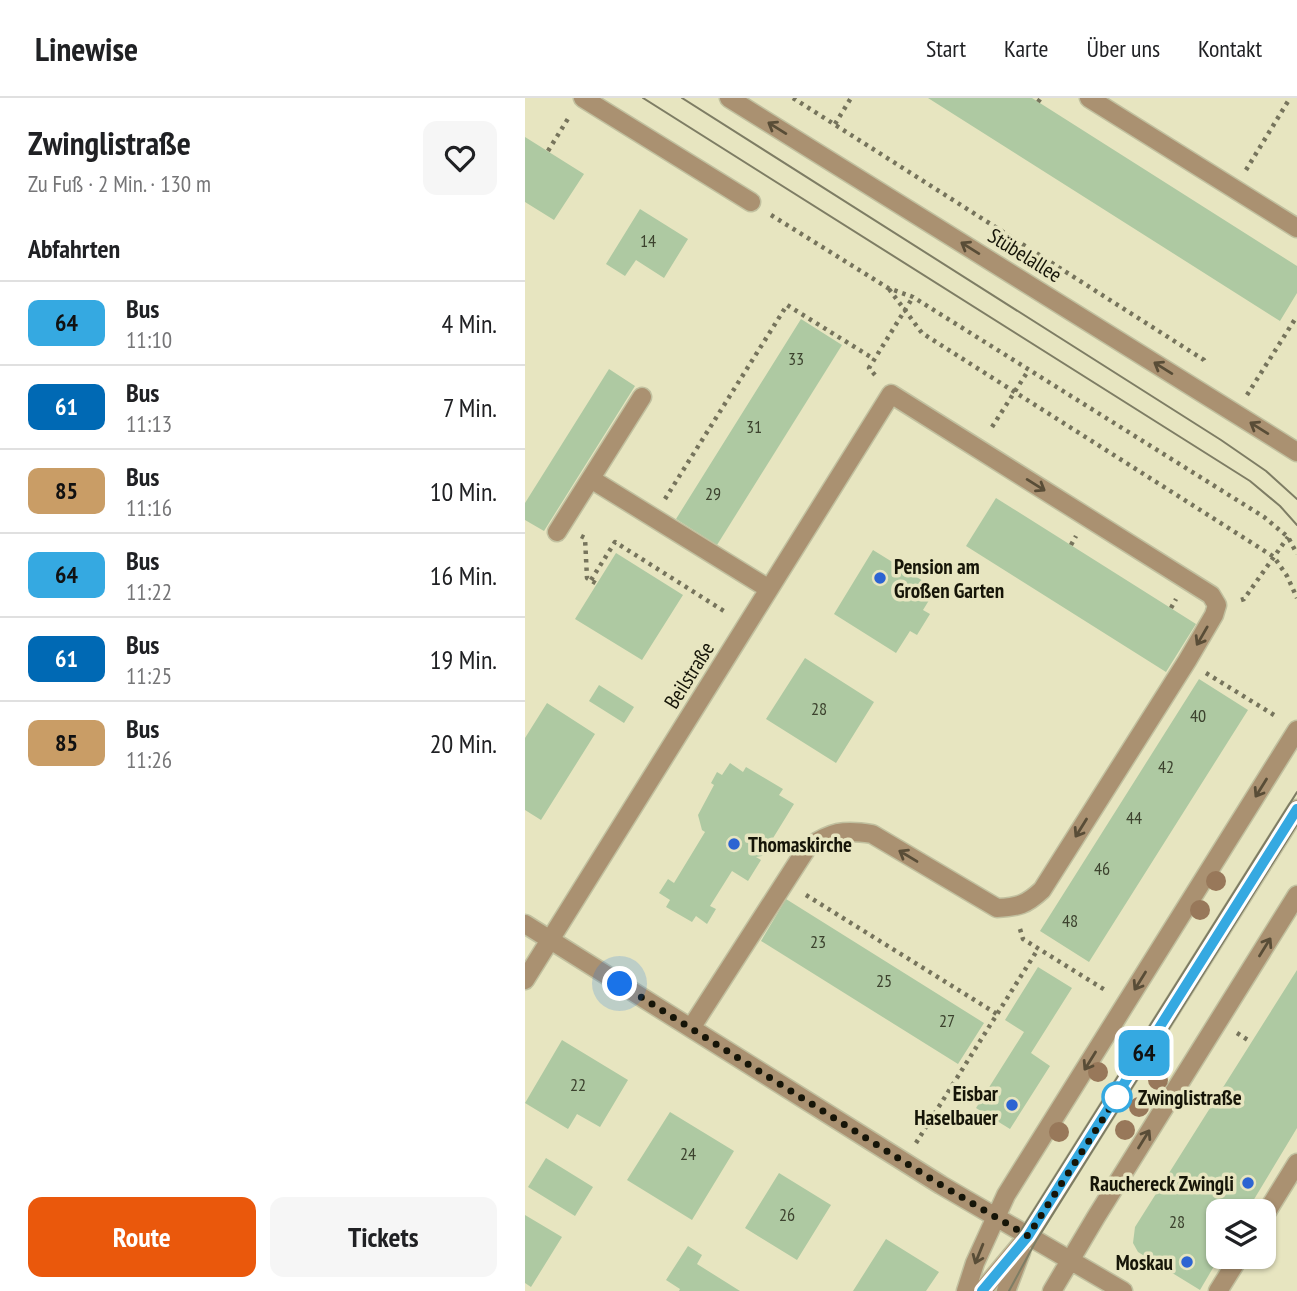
<!DOCTYPE html>
<html lang="de">
<meta charset="utf-8">
<style>
body{margin:0;font-family:"PT Sans Narrow",sans-serif;background:#f6f6f6;color:#202124;height:100vh;display:flex;flex-direction:column;font-size:26px;white-space:nowrap}
*{box-sizing:border-box;margin:0}
p{font-size:23px;color:#757577}
.icon{flex:none;width:38px;height:38px;fill:none;stroke:currentColor;stroke-width:2;stroke-linecap:round;stroke-linejoin:round}
.map{position:relative;flex:1;overflow:hidden}
.details{display:flex;flex-direction:column;background:#fff;width:525px}
.details>*{flex:none}
.badge{padding:0 14px;border-radius:10px;font-size:24px;line-height:46px}
.controls{position:absolute;left:681px;top:1101px;display:grid;gap:14px}
.controls a{display:grid;place-items:center;width:70px;height:70px;border-radius:14px;background:#fff;box-shadow:0 2px 5px #0004;font-size:35px}
.you{position:absolute;width:35px;height:35px;margin:-18px;border:5px solid #fff;border-radius:50%;background:#1a73e8;box-shadow:0 0 0 10px #1a73e833}
.map>.badge{position:absolute;translate:-50% -50%;box-shadow:0 0 0 4px #fff}
h2{padding:0 28px;font-size:26px;line-height:63px}
.round{display:grid;place-items:center;flex:none;width:74px;height:74px;border-radius:14px;background:#f6f6f6}
.head{display:flex;align-items:center;justify-content:space-between;height:119px;padding:0 28px}
h1{font-size:33px;font-weight:800;line-height:52px}
.action{display:flex;gap:14px;margin-top:auto;padding:14px 28px}
.action a{flex:1;height:80px;border-radius:14px;background:#ea580c;color:#fff;font-size:28px;font-weight:800;line-height:80px;text-align:center}
.action a+a{background:#f6f6f6;color:#202124}
ul{padding:0;list-style:none}
li{display:flex;align-items:center;gap:21px;height:84px;padding:0 28px;border-top:2px solid #e0e0e0}
li div{flex:1}
li b{display:block;font-size:26px}
li em{font-style:normal}
li .badge{min-width:77px;font-weight:700;text-align:center}
header{display:flex;align-items:center;gap:42px;box-sizing:border-box;height:98px;padding:0 35px;background:#fff;border-bottom:2px solid #e0e0e0}
header strong{font-size:33px}
nav{display:flex;gap:38px;margin-inline-start:auto;font-size:24px}
main{display:flex;flex:1;min-height:0}
.map>svg:first-child{display:block}
.building{fill:#aec9a2}
.lines{fill:none;stroke-linecap:round;stroke-linejoin:round}
.minor-casing{stroke:#c1c09f;stroke-width:21}
.path{stroke:#76745c;stroke-width:4.5;stroke-dasharray:3.5 5;stroke-linecap:butt}
.minor{stroke:#aa9171;stroke-width:18}
.tram{stroke:#7e7d64;stroke-width:2}
.tree{fill:#98785a}
.oneway{stroke:#594d37}
.line-casing{stroke:#fff;stroke-width:16}
.line{stroke:#35a9e1;stroke-width:10}
.walk{stroke:#161508;stroke-width:7;stroke-dasharray:0 12.6}
.poi-dot{fill:#2d64d2;stroke:#e7e5c0;stroke-width:2.5}
.stop-dot{fill:#fff;stroke:#35a9e1;stroke-width:3.5}
.labels{text-anchor:middle;dominant-baseline:central;stroke-width:7;stroke-linejoin:round;paint-order:stroke}
.number-label{font-size:18px;fill:#3c422e}
.street-label{font-size:21px;fill:#161508;stroke:#e7e5c0}
.poi-label{font-size:21px;font-weight:bold;fill:#161508;stroke:#e7e5c0;text-anchor:end}
.stop-label{font-size:21px;font-weight:bold;fill:#161508;stroke:#e7e5c0;text-anchor:start}
</style>
<header>
<strong>Linewise</strong>
<nav><a>Start</a><a>Karte</a><a>Über uns</a><a>Kontakt</a></nav>
</header>
<main>
<section class="details">
<div class="head"><div><h1>Zwinglistraße</h1><p>Zu Fuß · 2 Min. · 130 m</p></div><a class="round"><svg class="icon" aria-label="heart" viewBox="0 0 24 24"><path d="M12 20l-8-8c-3-5 5-10 8-4 3-6 11-1 8 4z"/></svg></a></div>
<h2>Abfahrten</h2>
<ul>
<li><span class="badge" style="background:#35a9e1;color:#111">64</span><div><b>Bus</b><p>11:10</p></div><em>4 Min.</em></li>
<li><span class="badge" style="background:#0069b4;color:#fff">61</span><div><b>Bus</b><p>11:13</p></div><em>7 Min.</em></li>
<li><span class="badge" style="background:#c99d66;color:#111">85</span><div><b>Bus</b><p>11:16</p></div><em>10 Min.</em></li>
<li><span class="badge" style="background:#35a9e1;color:#111">64</span><div><b>Bus</b><p>11:22</p></div><em>16 Min.</em></li>
<li><span class="badge" style="background:#0069b4;color:#fff">61</span><div><b>Bus</b><p>11:25</p></div><em>19 Min.</em></li>
<li><span class="badge" style="background:#c99d66;color:#111">85</span><div><b>Bus</b><p>11:26</p></div><em>20 Min.</em></li>
</ul>
<div class="action"><a>Route</a><a>Tickets</a></div>
</section>
<div class="map">
<svg width="772" height="1193" viewBox="0 0 772 1193">
<rect width="100%" height="100%" fill="#e7e5c0"/>
<!-- building -->
<path class="building" d="M403 0H507L772 168V195L755 223Z
M0 39 59 76 29 122 0 104Z
M115 111 163 141 139 180 111 162 100 178 81 166Z
M276 221 317 247 192 447 151 421Z
M84 271 110 288 19 433 0 422V405Z
M471 400 671 526 641 574 441 448Z
M348 452 411 491 398 512 405 516 392 537 385 533 371 555 309 516Z
M91 455 158 497 117 562 50 521Z
M280 560 349 604 311 665 241 621Z
M674 581 723 612 564 864 515 833Z
M74 587 109 609 99 625 64 603Z
M22 605 70 636 16 722 0 712V640Z
M205 665 218 674 221 669 258 691 254 697 269 706 237 758 231 759 236 762 223 783 207 773 185 808 191 811 182 826 171 818 167 824 141 809 145 802 134 795 143 781 149 785 180 734 177 732 173 717 189 687 186 685 192 674 197 677Z
M261 801 459 925 433 966 236 843Z
M513 869 547 890 506 955 525 968 485 1031 451 1010 499 934 480 922Z
M772 872V1030L722 1113H693V1158H695L675 1192 613 1154 608 1145 610 1129Z
M37 942 103 982 75 1029 52 1016 43 1031 0 1005Z
M145 1014 209 1053 167 1122 102 1082Z
M21 1060 68 1089 50 1118 3 1089Z
M254 1075 306 1107 272 1162 220 1130Z
M0 1117 37 1139 6 1189 0 1185Z
M361 1141 414 1174 401 1193H328Z
M163 1148 177 1157 172 1166 215 1193H154L155 1191 141 1182Z"/>
<g class="lines">
<!-- minor casing -->
<g class="minor-casing">
<path id="minor" d="M58 0 226 104
M204 0 772 354
M564 0 772 130
M66 381 244 491
M32 434 117 299
M0 826 416 1087 598 1193
M0 882 366 296 686 497 692 507 689 517 662 563 517 792C501 807 493 809 472 810L347 736C318 731 306 734 282 750L166 930
M738 1120 772 1065
M441 1193 450 1165 481 1097 772 632
M457 1193 503 1138 772 711
M481 1193 496 1154
M527 1193 571 1119 772 797
M693 1193 715 1158"/>
</g>
<!-- path -->
<path class="path" d="M268 0 679 262 681 266
M513 4 516 0
M310 26 326 0
M23 53 44 19
M721 72 765 0
M246 117 363 190 388 199 739 419 763 439 772 456
M364 191 397 235 749 459 762 478 772 500
M350 277 344 270 388 199
M722 297 772 218
M467 329 503 273
M140 401 262 207 349 261
M56 438 60 440 62 480 72 486
M546 447 551 438
M66 482 90 444 202 515
M716 502 719 501 763 439
M646 510 651 501
M681 575 749 617
M281 797 472 916
M495 831 498 841 580 892
M712 935 726 944
M391 1045 513 851"/>
<!-- minor -->
<use href="#minor" class="minor"/>
<!-- tram -->
<path class="tram" d="M118 0 725 383 755 408 772 427
M157 0 696 342 741 373 772 401
M467 1193 476 1170 495 1134 772 694
M484 1193 511 1143 772 726"/>
</g>
<!-- trees -->
<g class="tree">
<circle cx="691" cy="783" r="10"/>
<circle cx="675" cy="812" r="10"/>
<circle cx="573" cy="974" r="10"/>
<circle cx="633" cy="982" r="10"/>
<circle cx="614" cy="1009" r="10"/>
<circle cx="600" cy="1032" r="10"/>
<circle cx="534" cy="1034" r="10"/>
</g>
<!-- one-way arrows -->
<defs><path id="oneway-shaft" d="M-6 0H5M1.5-3L5.5 0L1.5 3" fill="none" stroke-width="1.6" stroke-linecap="round" stroke-linejoin="round" transform="scale(1.75)"/></defs>
<g class="oneway">
<use href="#oneway-shaft" transform="translate(252 30) rotate(-148)"/>
<use href="#oneway-shaft" transform="translate(445 150) rotate(-148)"/>
<use href="#oneway-shaft" transform="translate(638 270) rotate(-148)"/>
<use href="#oneway-shaft" transform="translate(734 330) rotate(-148)"/>
<use href="#oneway-shaft" transform="translate(511 387) rotate(32)"/>
<use href="#oneway-shaft" transform="translate(677 538) rotate(120)"/>
<use href="#oneway-shaft" transform="translate(736 690) rotate(122)"/>
<use href="#oneway-shaft" transform="translate(556 730) rotate(122)"/>
<use href="#oneway-shaft" transform="translate(383 758) rotate(-149)"/>
<use href="#oneway-shaft" transform="translate(740 849) rotate(-58)"/>
<use href="#oneway-shaft" transform="translate(615 883) rotate(122)"/>
<use href="#oneway-shaft" transform="translate(565 963) rotate(122)"/>
<use href="#oneway-shaft" transform="translate(619 1041) rotate(-58)"/>
<use href="#oneway-shaft" transform="translate(454 1156) rotate(112)"/>
</g>
<g class="lines">
<!-- line casing -->
<g class="line-casing">
<path id="line" d="M457 1193 503 1138 772 711"/>
</g>
<!-- line -->
<use href="#line" class="line"/>
<!-- walk -->
<path class="walk" d="M95 886 416 1087 503 1138 592 999"/>
</g>
<!-- markers -->
<g class="poi-dot">
<circle cx="355" cy="480" r="7"/>
<circle cx="209" cy="746" r="7"/>
<circle cx="487" cy="1007" r="7"/>
<circle cx="723" cy="1085" r="7"/>
<circle cx="662" cy="1164" r="7"/>
</g>
<circle class="stop-dot" cx="592" cy="999" r="14"/>
<g class="labels">
<!-- number labels -->
<g class="number-label">
<text x="123" y="142">14</text>
<text x="271" y="260">33</text>
<text x="229" y="328">31</text>
<text x="188" y="395">29</text>
<text x="294" y="610">28</text>
<text x="673" y="617">40</text>
<text x="641" y="668">42</text>
<text x="609" y="719">44</text>
<text x="577" y="770">46</text>
<text x="545" y="822">48</text>
<text x="293" y="843">23</text>
<text x="359" y="882">25</text>
<text x="422" y="922">27</text>
<text x="53" y="986">22</text>
<text x="163" y="1055">24</text>
<text x="262" y="1116">26</text>
<text x="652" y="1123">28</text>
</g>
<!-- street labels -->
<g class="street-label">
<text transform="translate(500 157) rotate(32)">Stübelallee</text>
<text transform="translate(164 577) rotate(-58)">Beilstraße</text>
</g>
<!-- poi labels -->
<g class="poi-label">
<text x="369" y="468" text-anchor="start">Pension am<tspan x="369" dy="24">Großen Garten</tspan></text>
<text x="223" y="746" text-anchor="start">Thomaskirche</text>
<text x="473" y="995">Eisbar<tspan x="473" dy="24">Haselbauer</tspan></text>
<text x="709" y="1085">Rauchereck Zwingli</text>
<text x="648" y="1164">Moskau</text>
</g>
<!-- stop labels -->
<g class="stop-label">
<text x="613" y="999">Zwinglistraße</text>
</g>
</g>
</svg>
<div class="controls">
<a><svg class="icon" aria-label="layers" viewBox="0 0 24 24"><path d="M12 4l9 5-9 5-9-5zM3 14l9 5 9-5"/></svg></a>
</div>
<div class="you" style="left:95px;top:886px"></div>
<b class="badge" style="left:619px;top:955px;background:#35a9e1;color:#111">64</b>
</div>
</main>
